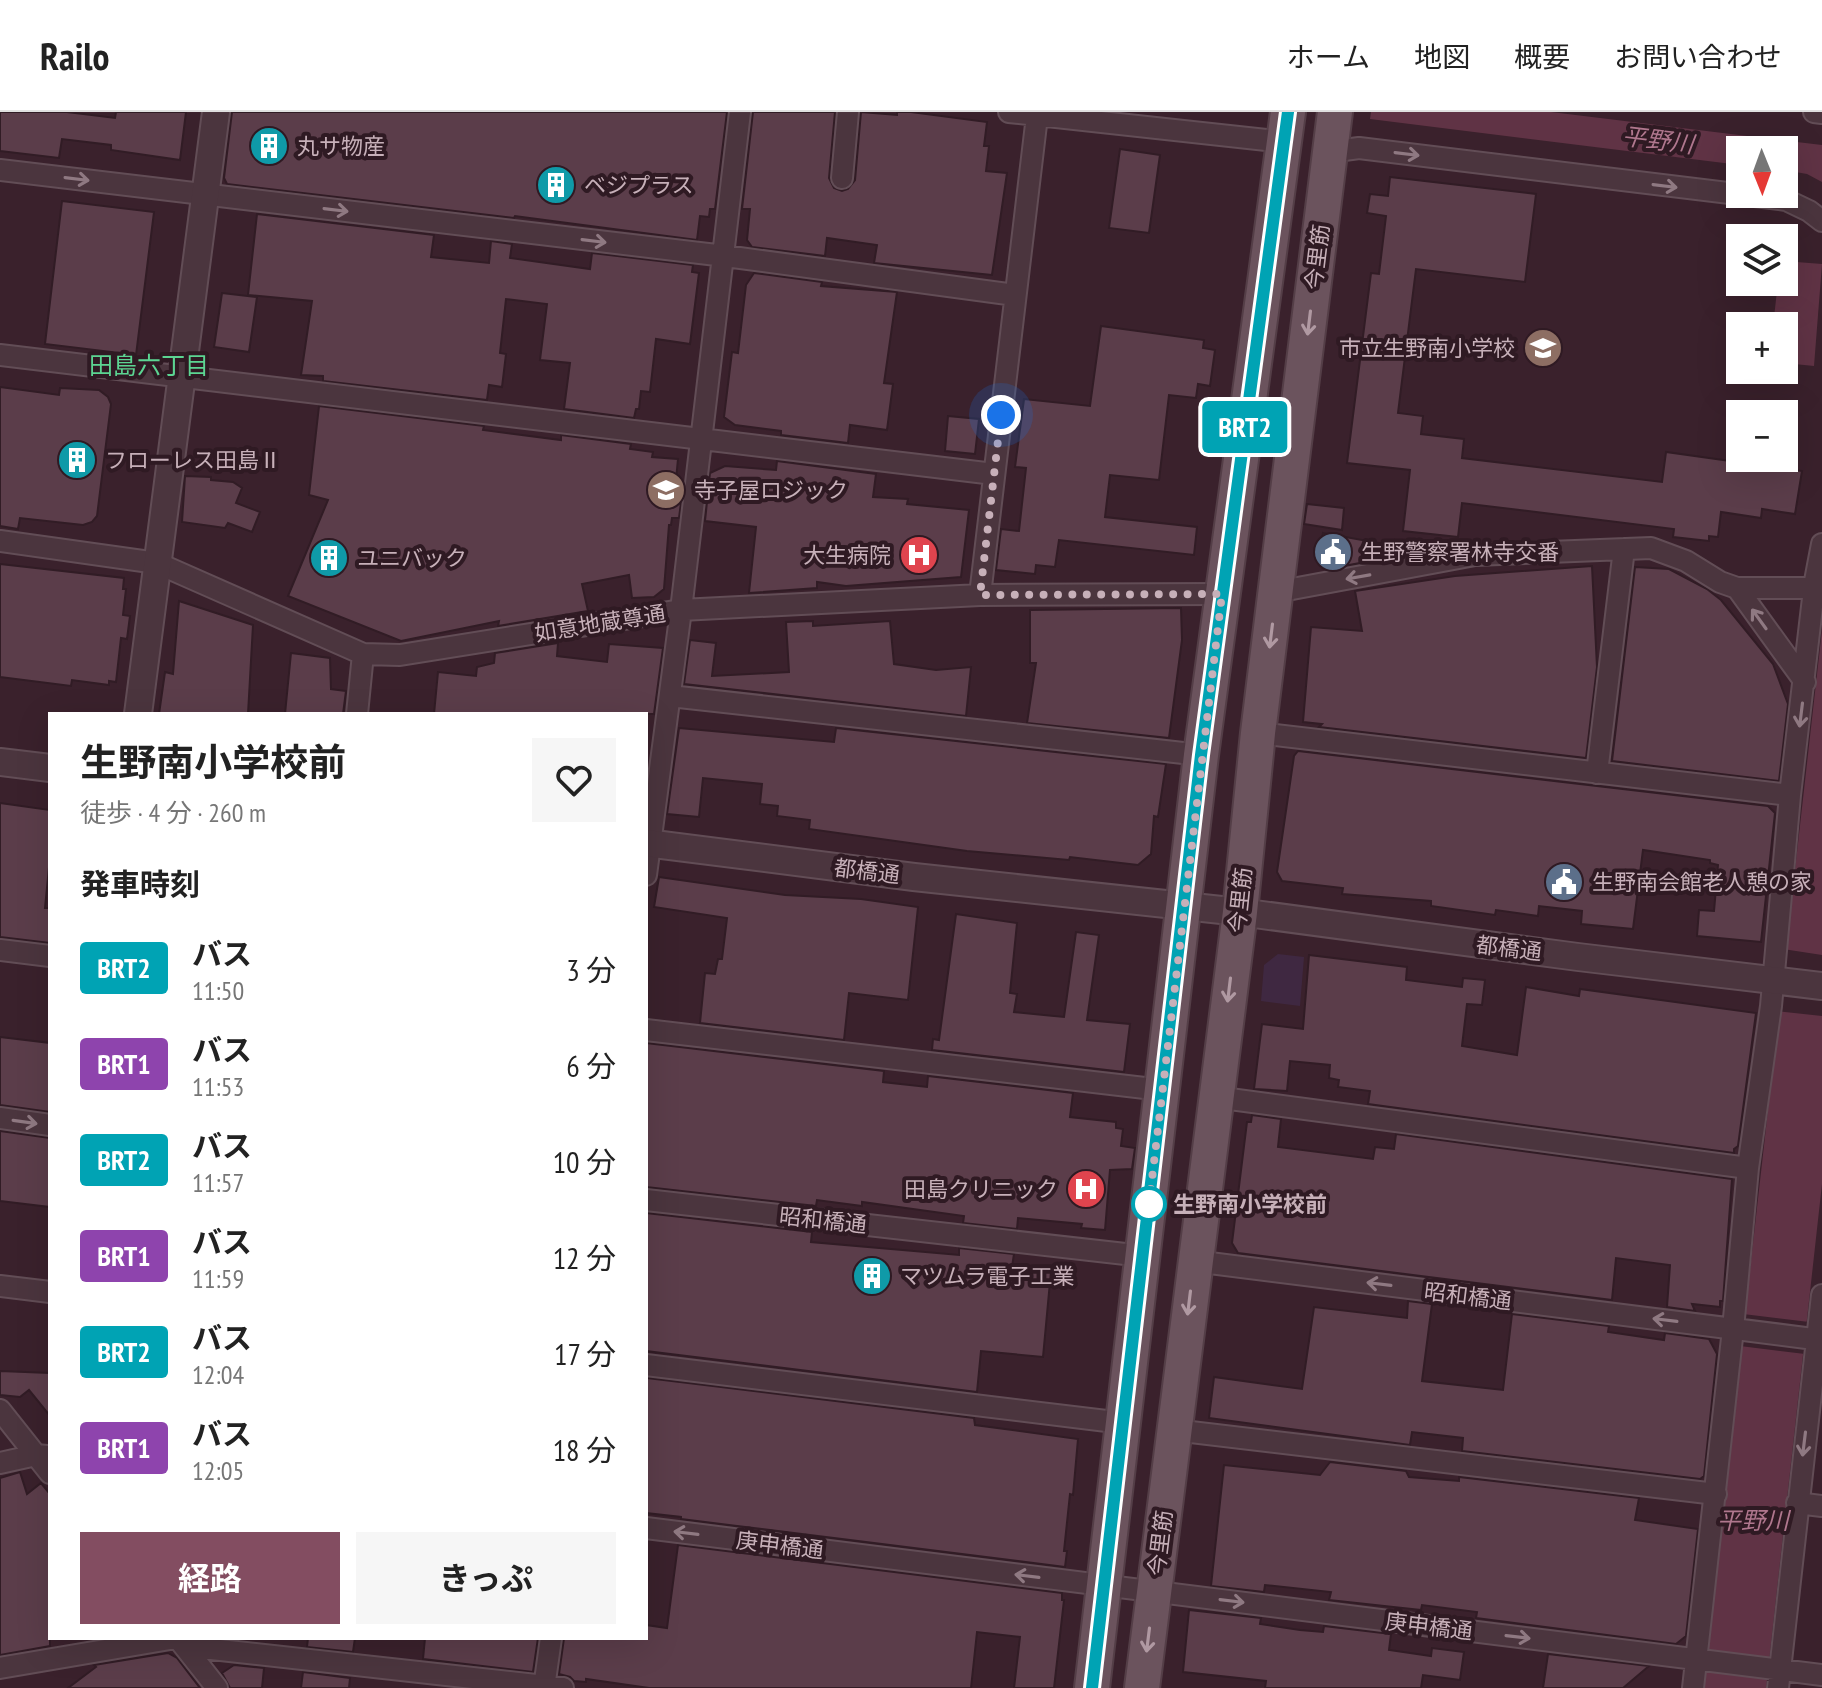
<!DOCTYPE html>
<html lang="ja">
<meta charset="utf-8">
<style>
body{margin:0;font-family:"PT Sans Narrow","Noto Sans JP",sans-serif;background:#f6f6f6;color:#222;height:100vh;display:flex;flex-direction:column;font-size:30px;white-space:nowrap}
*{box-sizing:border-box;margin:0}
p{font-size:26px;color:#767676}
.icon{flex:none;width:44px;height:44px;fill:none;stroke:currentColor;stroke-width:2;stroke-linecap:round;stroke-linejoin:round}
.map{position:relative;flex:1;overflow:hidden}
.details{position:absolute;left:48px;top:600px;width:600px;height:928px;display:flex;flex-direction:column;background:#fff;border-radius:0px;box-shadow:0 8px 32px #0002}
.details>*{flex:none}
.badge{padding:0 16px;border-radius:6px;font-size:28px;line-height:52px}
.needle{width:52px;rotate:179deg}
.fabs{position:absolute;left:1726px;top:24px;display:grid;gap:16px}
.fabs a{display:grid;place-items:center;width:72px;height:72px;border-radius:0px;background:#fff;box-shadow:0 8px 32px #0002;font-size:40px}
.you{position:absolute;width:40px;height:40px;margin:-20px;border:6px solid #fff;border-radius:50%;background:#1a73e8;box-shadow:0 0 0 12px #1a73e833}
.map>.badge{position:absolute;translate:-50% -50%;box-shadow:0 0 0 4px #fff}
h2{padding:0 32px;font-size:30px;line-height:72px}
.round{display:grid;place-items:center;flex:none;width:84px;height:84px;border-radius:0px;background:#f6f6f6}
.summary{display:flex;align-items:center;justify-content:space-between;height:136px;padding:0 32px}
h1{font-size:38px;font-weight:700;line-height:60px}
.button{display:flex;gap:16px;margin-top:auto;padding:16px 32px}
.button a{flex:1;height:92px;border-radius:0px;background:#834d61;color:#fff;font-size:32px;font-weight:700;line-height:92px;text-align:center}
.button a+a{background:#f6f6f6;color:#222}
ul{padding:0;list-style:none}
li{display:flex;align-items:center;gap:24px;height:96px;padding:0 32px}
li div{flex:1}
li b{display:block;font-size:30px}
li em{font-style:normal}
li .badge{min-width:88px;font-weight:700;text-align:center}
header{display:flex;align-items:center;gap:48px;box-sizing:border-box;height:112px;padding:0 40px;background:#fff;border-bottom:2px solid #e0e0e0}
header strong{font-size:38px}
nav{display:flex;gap:44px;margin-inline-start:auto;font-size:28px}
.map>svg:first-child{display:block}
.green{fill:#3f2841}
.water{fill:#603345}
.pier{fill:#3a212c}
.building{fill:#5b3d4a;stroke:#311c25;stroke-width:2}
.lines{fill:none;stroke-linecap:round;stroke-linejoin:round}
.minor-casing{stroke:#624d56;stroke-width:24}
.tertiary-casing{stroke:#624d56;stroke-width:30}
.primary-casing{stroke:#543e47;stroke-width:38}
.minor{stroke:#4b353e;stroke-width:20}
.tertiary{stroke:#4b353e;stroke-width:26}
.primary{stroke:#6b535d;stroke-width:34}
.oneway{stroke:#8f7982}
.oneway2{stroke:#b099a2}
.line-casing{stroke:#fff;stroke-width:18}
.line{stroke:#00a3b4;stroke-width:12}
.walk{stroke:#c7b0b9;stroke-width:8;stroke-dasharray:0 14.4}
.stop-dot{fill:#fff;stroke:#00a3b4;stroke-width:4}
.labels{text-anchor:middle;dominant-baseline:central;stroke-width:8;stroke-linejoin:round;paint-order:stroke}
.poi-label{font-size:22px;fill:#c7b0b9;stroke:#2f1a23;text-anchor:start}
.street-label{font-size:22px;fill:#c7b0b9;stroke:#2f1a23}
.stop-label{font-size:22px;font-weight:bold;fill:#c7b0b9;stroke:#2f1a23;text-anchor:start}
.water-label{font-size:24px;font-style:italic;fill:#b0778e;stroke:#2f1a23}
.neighbourhood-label{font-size:24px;fill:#5cd592;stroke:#2f1a23}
</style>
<header>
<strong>Railo</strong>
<nav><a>ホーム</a><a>地図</a><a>概要</a><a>お問い合わせ</a></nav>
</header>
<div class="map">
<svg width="1822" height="1576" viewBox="0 0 1822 1576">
<rect width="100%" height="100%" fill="#3a212c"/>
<!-- green -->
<path class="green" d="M1278 842 1304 845 1300 894 1261 889 1264 853Z"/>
<!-- water -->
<path class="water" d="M1371 0H1551L1822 33V70L1807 62 1784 58V38H1740V53L1370 7Z
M1784 149 1822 152 1814 254 1784 251V214H1773L1778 170H1784Z
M1822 518V1072L1766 1576H1703Z"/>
<!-- pier -->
<path class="pier" d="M1783 837 1822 843V904L1775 899Z
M1743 1202 1809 1210 1805 1242 1740 1234Z"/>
<!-- building -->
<path class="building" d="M0 0H67L115 6 116 0H186L180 48 111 38V33L62 27 59 46 0 39Z
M232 0H727L715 97H710L709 105 700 104 697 128 515 104 514 106 227 72 224 66Z
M753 0H835L829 66 834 76 842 79 848 77 855 68 861 0 897 3V0H911L987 10 984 34H989L986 59 1007 61 992 163 874 151 877 133 827 126 825 144 752 135 747 128 750 97H742Z
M1120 37 1160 43 1149 121 1109 116Z
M1390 65 1536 82 1525 170 1416 157 1398 301 1423 304 1421 322 1464 327 1462 346 1662 370 1666 340 1802 359 1795 402 1762 397 1761 406 1721 400 1718 425 1709 424V429L1673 425 1674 417 1462 391 1458 425 1403 419 1410 358 1347 351 1371 161 1379 162 1386 104 1367 101 1370 82 1388 84Z
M62 89 154 100 136 243 45 232Z
M257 102 434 123 431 145 489 151 491 129 512 132 510 146 590 157 592 141 693 153 692 160 699 161 690 232 656 227 650 280 641 279 639 297H636L634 306 564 297 570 251 540 248 547 192 506 187 500 241 506 242 502 275 489 273 487 288 323 269V264L301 263 312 189 248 183Z
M754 161 822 170 821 174 897 180 884 271 893 272 887 318 850 313 848 331 781 323V319L735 313 724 305 732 240 738 241 746 173Z
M222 181 257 185 249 240 214 235Z
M1101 214 1204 228 1203 236 1215 238 1210 274 1198 272 1196 286 1169 283 1159 368 1110 363 1105 405 1197 415 1194 443 1059 428 1055 455 1036 453 1035 462 996 458 1001 417 1019 419 1026 356 1015 355 1024 287 1090 294Z
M0 275 59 283 60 276 99 278 108 285 111 292 97 404 92 410 83 413 20 406 18 417 0 414Z
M319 294 484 314 483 318 561 328V323L631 332 630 337 653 340 652 345 678 347 675 378 683 375 679 406H672L671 413H669L664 477 654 485 632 486 629 463 582 472 588 499 498 514 499 509 401 529 288 484 328 388 309 383Z
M948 304 979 307 975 342 945 339Z
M777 349 876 362 873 385 908 387 907 392 969 398 961 465 846 474 817 470V476L749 481 756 415 705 409 710 361 725 354 776 358Z
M185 364 211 365V368L233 370 242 376 236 391 260 400 252 420 228 411 225 416 182 410Z
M1307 392 1344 396 1342 418 1304 412Z
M1323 421 1396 434 1398 444 1349 453 1318 449Z
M0 452 124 466 123 477H126L123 503 130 504 127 527 121 526 116 570 109 569V573L72 568 71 574 0 565Z
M1592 454 1597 555 1586 646 1319 615 1322 612 1303 610 1311 515 1362 519 1355 479 1455 464Z
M1635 455 1669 457 1707 477 1721 488 1773 552 1788 592 1779 669 1612 649Z
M179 489 253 513 248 602H159L165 560 173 562Z
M1181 496 1182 528 1169 626 1027 611 1036 551H1030V498Z
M813 509V514L890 509 894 552 936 558 971 555 966 604 684 572 690 528 716 531 712 564 789 560 786 510Z
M558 531 557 544 607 550 609 532 663 536 654 602H434L438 560 476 564 477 555 494 551 495 541Z
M291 541 330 546 331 577 346 579 343 602H285Z
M679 616 834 630 836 616 1166 652 1158 705 1154 704 1151 742 1138 753 1070 745 1069 748 967 739 809 717 810 708 777 704 778 694 760 692 762 672 703 666 699 705 667 702Z
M1298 639 1768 694 1775 701 1761 830 1697 824 1699 798 1714 799 1718 753 1710 751V748L1643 738 1633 817 1581 812 1582 799 1539 794 1538 804 1496 798 1495 803 1431 794V789L1342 782 1343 776 1282 769 1277 760 1294 644Z
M0 691 50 698V745L45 796H50V831L0 825Z
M659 765 785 783 861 787 918 795 908 888 849 881 844 928 700 911 705 861 715 862 718 847H722L727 806 654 795Z
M956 802 1017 811 1010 881 1017 882 1014 900 1064 905 1076 820 1099 823 1087 908 1130 912 1124 960 932 938 933 927 939 928Z
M1309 843 1407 855 1406 868 1462 875 1463 866 1485 868 1482 893 1467 892 1462 934 1517 943 1526 875 1579 884 1580 877 1756 901 1738 1034 1734 1037V1041L1368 992 1370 979 1338 975 1339 968 1329 966 1330 953 1290 949 1287 979 1254 977 1262 912 1303 917Z
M0 925 50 931V1000L0 993Z
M646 931 884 959 883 970 927 975 928 964 1073 981 1070 1005 1116 1010V1016L1123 1017 1121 1034 1135 1036 1132 1057 1110 1058 1105 1118 1081 1116 1082 1112 1018 1106 1017 1117 963 1111 964 1104 862 1090V1094L817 1088 816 1094 646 1075Z
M1252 1003 1281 1007 1278 1035 1373 1047 1375 1035 1394 1037 1396 1022 1732 1067 1723 1189H1720V1195L1692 1192 1695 1199 1667 1195 1670 1153 1616 1146 1612 1188 1238 1141 1232 1131 1247 1010H1251Z
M0 1019 50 1026V1095L0 1089Z
M646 1101 812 1120 811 1130 959 1143V1136L1014 1142 1012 1155 1051 1159 1043 1245 981 1239 977 1280 646 1239Z
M1408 1189 1432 1192 1422 1269 1503 1278 1512 1202 1609 1214 1608 1220 1664 1228 1665 1221 1709 1227 1717 1242 1704 1364 1700 1367 1462 1339 1463 1326 1412 1320 1410 1333 1209 1306 1214 1265 1302 1277 1314 1195 1407 1206Z
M0 1259 50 1261V1304L29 1278 20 1285 0 1283Z
M647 1266 974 1306 975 1313 1078 1327 1073 1383 1070 1382 1064 1439H1067L1065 1455 681 1407V1405L646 1401Z
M1330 1350 1406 1359 1409 1365 1459 1369V1365L1639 1386 1635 1408 1698 1417 1686 1524 1676 1532 1476 1506 1477 1500 1422 1493 1421 1498 1329 1488 1331 1480 1265 1473 1264 1480 1211 1474 1224 1353 1320 1363Z
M20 1360 27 1382 41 1371 50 1382V1534L0 1543V1366Z
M678 1433 1062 1481V1488H1064L1054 1576H1014L1020 1525 977 1520 971 1576H649L586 1567V1570L574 1569 570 1565 559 1562 564 1526H646V1513L667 1516Z
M1189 1498 1261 1506 1260 1512 1300 1518 1323 1520 1324 1514 1391 1522 1389 1538 1431 1544 1432 1536 1464 1540 1460 1568 1423 1563 1421 1576H1265L1266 1569 1183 1560Z
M308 1526H355L353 1540 307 1535Z
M425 1526H538L533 1560 423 1547Z
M168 1541 177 1546 200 1576H68L96 1555 94 1553Z
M1548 1542 1649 1554 1623 1576H1543Z
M234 1553 264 1556 262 1576H230L222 1561Z
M303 1560 350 1566 349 1576H301Z"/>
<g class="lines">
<!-- minor casing -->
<g class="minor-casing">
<path id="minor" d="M1009 0 1285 30
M1814 0 1822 1
M1329 40 1359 36 1786 88 1809 99 1822 109
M0 58 725 144 1015 183
M842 66 848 0
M0 243 994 362
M0 429 157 451 363 542 400 543 681 498 980 483 1222 482
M1737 476H1815
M1276 480 1475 443 1651 436 1686 449 1720 470 1737 476 1805 570
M980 483 1037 4
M670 584 1201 643
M357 602 363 542
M1258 621 1790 683
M1597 661 1624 437
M646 763 681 498 740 0
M0 838 50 844
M646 918 1162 978
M1215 985 1748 1056
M0 1006 50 1013
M646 1088 1143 1144
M1194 1149 1822 1228
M0 1174 50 1180
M646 1253 1123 1311
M0 1298 50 1361
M1174 1318 1716 1382
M0 1351 36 1343 47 1344
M1797 1391 1822 1394
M646 1416 1822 1563
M180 1529 217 1576
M184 1534 563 1576
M0 1556 176 1526
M544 1576 551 1526
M1693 1576 1733 1217 1748 1056 1771 894 1790 683 1815 469 1822 432
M1778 1576 1822 1183"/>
</g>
<!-- tertiary casing -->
<g class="tertiary-casing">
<path id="tertiary" d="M138 602 216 0
M0 650 50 656
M646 731 914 765 1240 800 1578 845 1822 874"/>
</g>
<!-- primary casing -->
<g class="primary-casing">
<path id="primary" d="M1092 1576 1201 643 1288 0
M1142 1576 1240 800 1258 621 1335 0"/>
</g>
<!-- minor -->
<use href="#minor" class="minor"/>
<!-- tertiary -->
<use href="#tertiary" class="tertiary"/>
<!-- primary -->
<use href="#primary" class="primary"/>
</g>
<!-- one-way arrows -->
<defs><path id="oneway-shaft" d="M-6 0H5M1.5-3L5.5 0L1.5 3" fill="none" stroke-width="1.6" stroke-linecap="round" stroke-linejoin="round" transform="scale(2)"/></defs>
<g class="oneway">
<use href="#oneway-shaft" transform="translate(1407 42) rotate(7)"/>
<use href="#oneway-shaft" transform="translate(77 67) rotate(7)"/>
<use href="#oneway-shaft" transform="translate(1665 74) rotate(7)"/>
<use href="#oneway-shaft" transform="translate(336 98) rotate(7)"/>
<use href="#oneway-shaft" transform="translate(594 129) rotate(7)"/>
<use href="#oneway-shaft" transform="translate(1358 465) rotate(170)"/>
<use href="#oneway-shaft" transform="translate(1759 507) rotate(-126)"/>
<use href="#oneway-shaft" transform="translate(1801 603) rotate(97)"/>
<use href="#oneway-shaft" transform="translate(25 1010) rotate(8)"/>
<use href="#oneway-shaft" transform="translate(1379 1172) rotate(-173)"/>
<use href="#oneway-shaft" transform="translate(1665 1208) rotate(-173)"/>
<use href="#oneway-shaft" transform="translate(1804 1332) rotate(97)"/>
<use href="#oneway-shaft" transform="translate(686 1421) rotate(-173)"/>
<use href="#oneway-shaft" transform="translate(1027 1464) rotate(-173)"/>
<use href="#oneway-shaft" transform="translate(1232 1489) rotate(7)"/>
<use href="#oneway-shaft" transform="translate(1518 1525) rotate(7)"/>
</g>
<g class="oneway2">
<use href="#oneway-shaft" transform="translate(1309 211) rotate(97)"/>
<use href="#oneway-shaft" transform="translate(1271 524) rotate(97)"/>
<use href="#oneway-shaft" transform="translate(1229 878) rotate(97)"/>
<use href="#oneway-shaft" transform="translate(1189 1191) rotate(97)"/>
<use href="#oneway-shaft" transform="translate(1148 1528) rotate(97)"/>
</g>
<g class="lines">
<!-- line casing -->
<g class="line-casing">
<path id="line" d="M1092 1576 1201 643 1288 0"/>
</g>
<!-- line -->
<use href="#line" class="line"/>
<!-- walk -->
<path class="walk" d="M1001 303 980 483 1222 482 1149 1092"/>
</g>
<!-- icons -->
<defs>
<g id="building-disc" transform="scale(2)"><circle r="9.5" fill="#0f9aa8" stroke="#2f1a23"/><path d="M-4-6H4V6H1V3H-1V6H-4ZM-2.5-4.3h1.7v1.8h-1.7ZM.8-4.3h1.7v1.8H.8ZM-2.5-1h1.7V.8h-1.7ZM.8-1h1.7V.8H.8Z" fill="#fff"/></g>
<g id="school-disc" transform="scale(2)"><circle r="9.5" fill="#8d6e63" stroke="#2f1a23"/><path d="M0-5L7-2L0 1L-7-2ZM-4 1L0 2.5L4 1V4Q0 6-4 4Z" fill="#fff"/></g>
<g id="civic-disc" transform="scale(2)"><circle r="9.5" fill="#5c6f8a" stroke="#2f1a23"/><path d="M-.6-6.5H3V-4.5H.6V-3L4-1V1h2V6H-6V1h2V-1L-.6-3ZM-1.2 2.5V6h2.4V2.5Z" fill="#fff"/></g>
<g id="hospital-disc" transform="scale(2)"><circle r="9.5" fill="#e0444e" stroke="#2f1a23"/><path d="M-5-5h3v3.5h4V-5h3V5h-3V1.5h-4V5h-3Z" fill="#fff"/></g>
</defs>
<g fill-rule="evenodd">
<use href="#building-disc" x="269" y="34"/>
<use href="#building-disc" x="556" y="73"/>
<use href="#school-disc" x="1543" y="236"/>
<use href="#building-disc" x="77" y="348"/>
<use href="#school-disc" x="666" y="378"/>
<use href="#civic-disc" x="1333" y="440"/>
<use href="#hospital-disc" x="919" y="443"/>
<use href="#building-disc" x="329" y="446"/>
<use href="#civic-disc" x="1564" y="770"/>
<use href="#hospital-disc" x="1086" y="1077"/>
<use href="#building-disc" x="872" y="1164"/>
</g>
<!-- markers -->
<circle class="stop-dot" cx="1149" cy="1092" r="16"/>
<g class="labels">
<!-- poi labels -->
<g class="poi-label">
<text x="297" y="34">丸サ物産</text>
<text x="584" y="73">ベジプラス</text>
<text x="1515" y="236" text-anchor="end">市立生野南小学校</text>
<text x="105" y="348">フローレス田島Ⅱ</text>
<text x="694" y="378">寺子屋ロジック</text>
<text x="1361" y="440">生野警察署林寺交番</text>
<text x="891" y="443" text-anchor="end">大生病院</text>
<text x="357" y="446">ユニバック</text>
<text x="1592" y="770">生野南会館老人憩の家</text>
<text x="1058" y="1077" text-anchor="end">田島クリニック</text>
<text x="900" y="1164">マツムラ電子工業</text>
</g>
<!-- street labels -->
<g class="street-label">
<text transform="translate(1317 145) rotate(-83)">今里筋</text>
<text transform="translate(600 511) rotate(-9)">如意地蔵尊通</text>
<text transform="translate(867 759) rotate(7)">都橋通</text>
<text transform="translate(1240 788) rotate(-84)">今里筋</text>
<text transform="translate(1509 836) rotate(7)">都橋通</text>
<text transform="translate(823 1108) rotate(6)">昭和橋通</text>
<text transform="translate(1468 1184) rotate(7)">昭和橋通</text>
<text transform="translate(1160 1431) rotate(-83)">今里筋</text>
<text transform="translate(780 1433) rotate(7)">庚申橋通</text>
<text transform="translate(1429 1514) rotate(7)">庚申橋通</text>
</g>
<!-- stop labels -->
<g class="stop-label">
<text x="1173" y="1092">生野南小学校前</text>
</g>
<!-- water labels -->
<g class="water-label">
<text transform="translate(1658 28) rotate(7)">平野川</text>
<text x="1753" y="1408">平野川</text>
</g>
<!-- neighbourhood labels -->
<g class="neighbourhood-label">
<text x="149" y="253">田島六丁目</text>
</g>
</g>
</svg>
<div class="fabs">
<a><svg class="needle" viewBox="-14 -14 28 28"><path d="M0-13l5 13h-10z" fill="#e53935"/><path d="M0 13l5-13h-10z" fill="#767676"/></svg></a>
<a><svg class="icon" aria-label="layers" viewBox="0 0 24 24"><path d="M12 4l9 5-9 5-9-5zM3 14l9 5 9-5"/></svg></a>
<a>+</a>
<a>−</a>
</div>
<div class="you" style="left:1001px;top:303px"></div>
<b class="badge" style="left:1245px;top:315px;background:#00a3b4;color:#fff">BRT2</b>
<section class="details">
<div class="summary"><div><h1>生野南小学校前</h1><p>徒歩 · 4 分 · 260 m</p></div><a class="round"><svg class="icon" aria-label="heart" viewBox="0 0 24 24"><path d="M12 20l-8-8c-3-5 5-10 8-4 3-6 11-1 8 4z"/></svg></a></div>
<h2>発車時刻</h2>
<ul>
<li><span class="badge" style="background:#00a3b4;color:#fff">BRT2</span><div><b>バス</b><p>11:50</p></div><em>3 分</em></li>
<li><span class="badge" style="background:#8e44ad;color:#fff">BRT1</span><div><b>バス</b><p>11:53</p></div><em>6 分</em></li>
<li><span class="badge" style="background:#00a3b4;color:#fff">BRT2</span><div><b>バス</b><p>11:57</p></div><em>10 分</em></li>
<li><span class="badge" style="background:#8e44ad;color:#fff">BRT1</span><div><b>バス</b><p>11:59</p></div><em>12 分</em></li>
<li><span class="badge" style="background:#00a3b4;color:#fff">BRT2</span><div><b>バス</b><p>12:04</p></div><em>17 分</em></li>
<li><span class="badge" style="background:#8e44ad;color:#fff">BRT1</span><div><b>バス</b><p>12:05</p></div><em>18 分</em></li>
</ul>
<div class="button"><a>経路</a><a>きっぷ</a></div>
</section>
</div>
